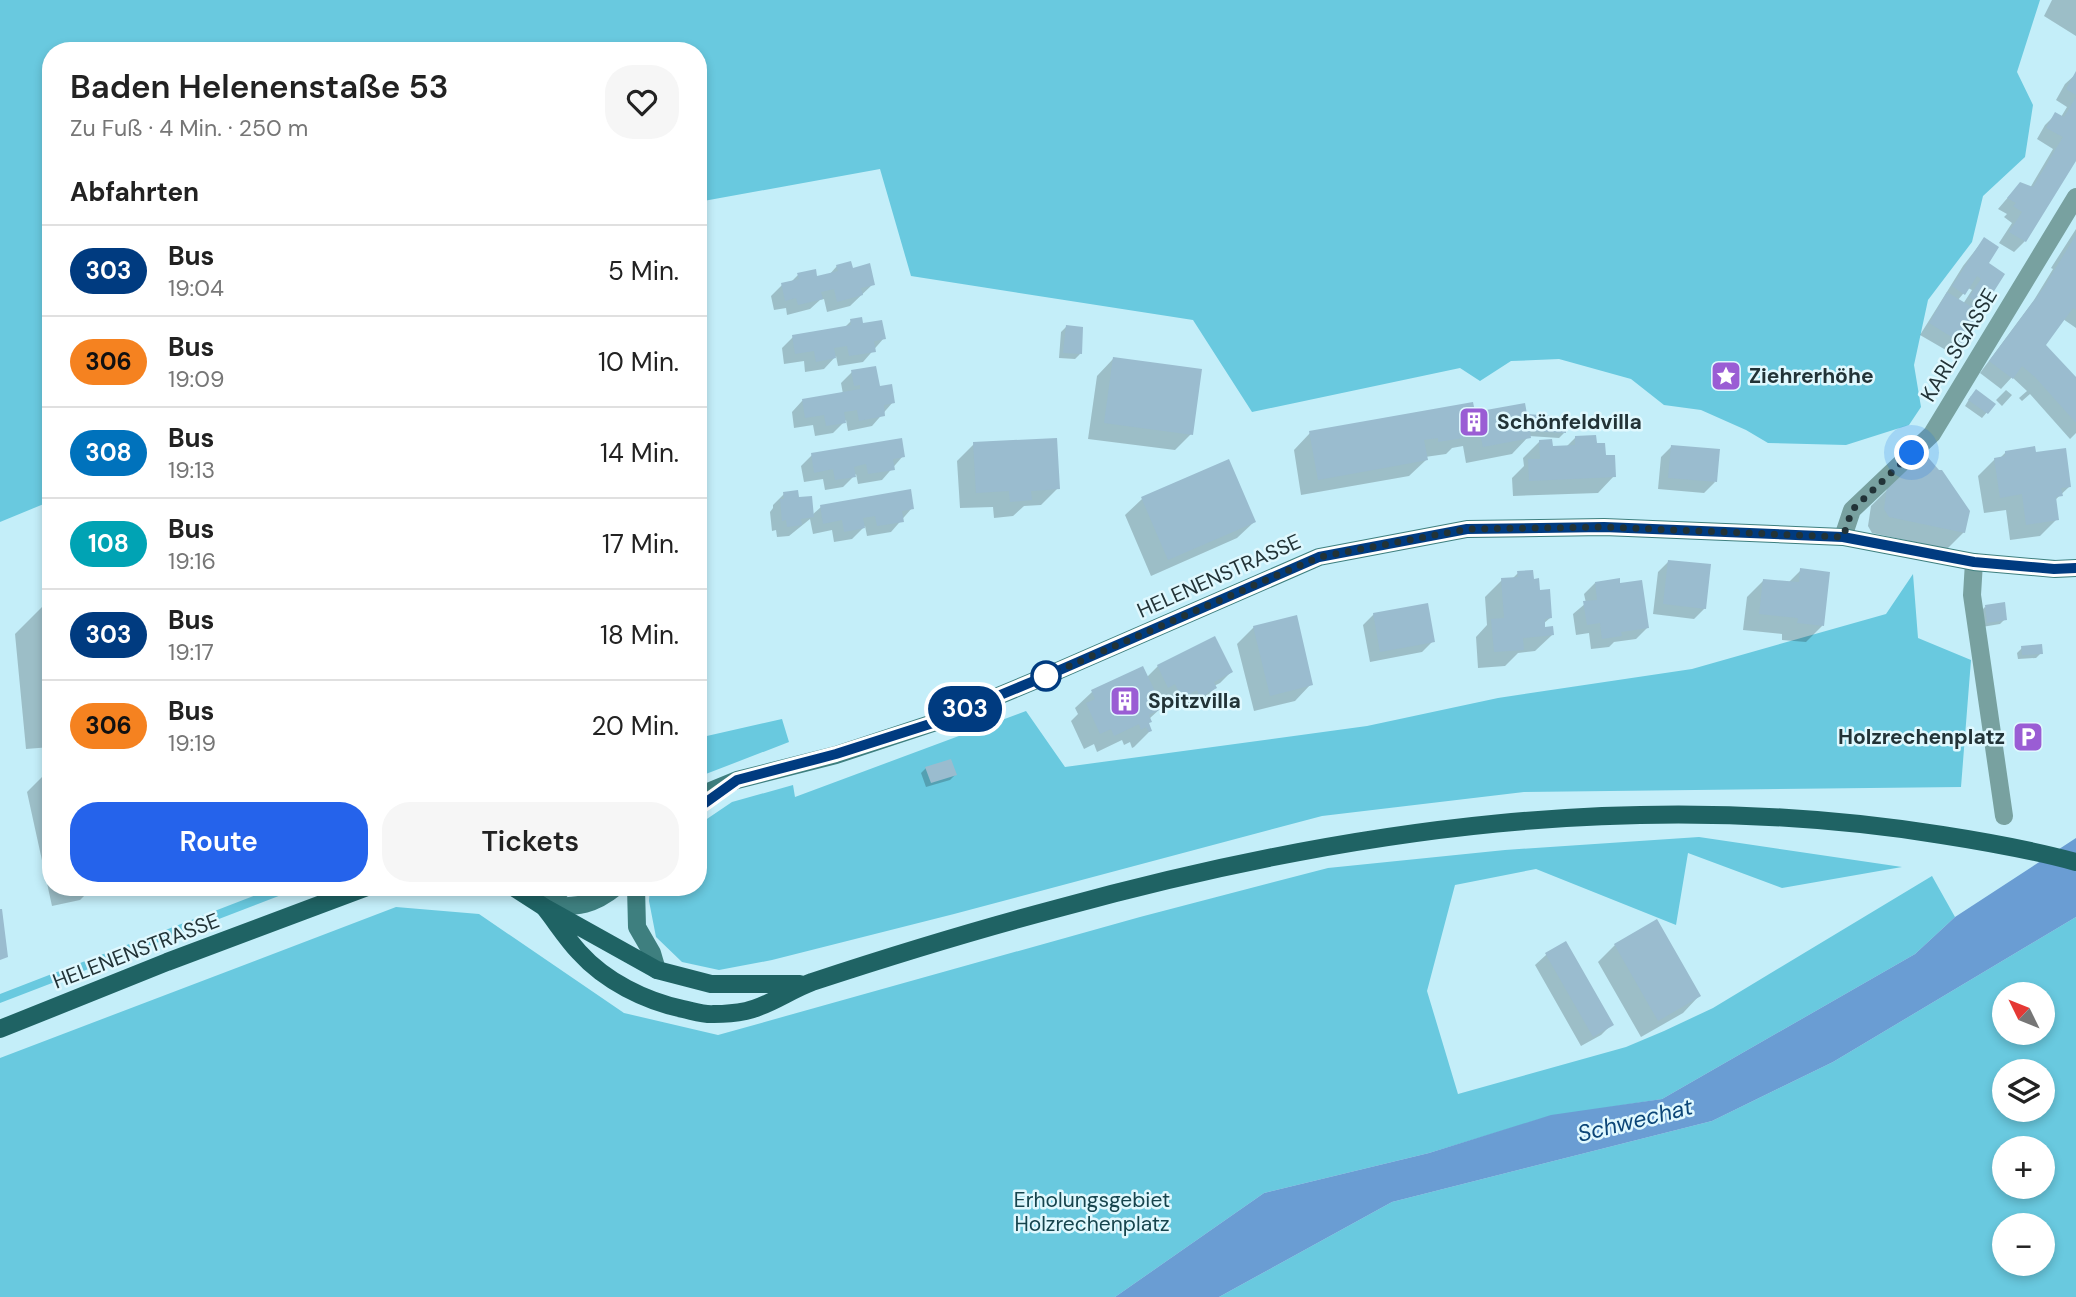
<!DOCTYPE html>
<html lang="de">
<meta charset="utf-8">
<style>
body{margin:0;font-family:"DM Sans",sans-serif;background:#f6f6f6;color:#222;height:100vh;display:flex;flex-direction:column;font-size:26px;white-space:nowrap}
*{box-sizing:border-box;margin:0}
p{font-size:23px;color:#767676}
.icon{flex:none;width:38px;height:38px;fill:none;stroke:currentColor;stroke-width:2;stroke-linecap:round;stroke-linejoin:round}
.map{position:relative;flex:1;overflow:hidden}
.sheet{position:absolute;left:42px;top:42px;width:665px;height:854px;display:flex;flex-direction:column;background:#fff;border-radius:28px;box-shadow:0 4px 10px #0003}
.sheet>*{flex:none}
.badge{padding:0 14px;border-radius:23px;font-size:24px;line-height:46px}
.needle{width:46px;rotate:313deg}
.fabs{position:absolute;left:1992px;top:982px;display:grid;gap:14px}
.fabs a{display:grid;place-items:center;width:63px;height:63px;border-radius:50%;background:#fff;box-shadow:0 4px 10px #0003;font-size:35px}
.you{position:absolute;width:35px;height:35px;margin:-18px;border:5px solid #fff;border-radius:50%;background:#1a73e8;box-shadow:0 0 0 10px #1a73e833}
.map>.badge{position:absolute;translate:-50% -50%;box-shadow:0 0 0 4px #fff}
h2{padding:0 28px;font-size:26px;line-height:63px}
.round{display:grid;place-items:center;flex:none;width:74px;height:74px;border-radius:28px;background:#f6f6f6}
.head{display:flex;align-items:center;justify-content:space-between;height:119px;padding:0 28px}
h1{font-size:33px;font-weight:600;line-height:52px}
.cta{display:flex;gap:14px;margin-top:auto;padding:14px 28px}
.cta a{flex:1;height:80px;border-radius:28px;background:#2563eb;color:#fff;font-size:28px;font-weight:600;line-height:80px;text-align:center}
.cta a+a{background:#f6f6f6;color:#222}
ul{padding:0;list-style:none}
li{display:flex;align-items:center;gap:21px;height:91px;padding:0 28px;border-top:2px solid #e0e0e0}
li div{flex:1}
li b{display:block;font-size:26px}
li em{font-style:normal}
li .badge{min-width:77px;font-weight:700;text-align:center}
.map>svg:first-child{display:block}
.green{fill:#69c9df;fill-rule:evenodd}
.water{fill:#6a9dd3}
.shadow{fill:#0003;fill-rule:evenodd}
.building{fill:#9abccf}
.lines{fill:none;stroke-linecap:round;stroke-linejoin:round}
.street{stroke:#78a1a0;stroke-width:18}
.secondary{stroke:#3e7f7f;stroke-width:18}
.primary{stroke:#1f6364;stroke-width:18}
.line-casing{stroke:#fff;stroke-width:16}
.line{stroke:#003b80;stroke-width:10}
.walk{stroke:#223337;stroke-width:7;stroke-dasharray:0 12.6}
.stop-dot{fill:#fff;stroke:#003b80;stroke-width:3.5}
.labels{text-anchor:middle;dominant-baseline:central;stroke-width:5;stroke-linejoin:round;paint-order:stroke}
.street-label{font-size:21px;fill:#223337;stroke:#dff8fe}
.poi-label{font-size:21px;font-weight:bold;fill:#223337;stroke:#dff8fe;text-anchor:start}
.park-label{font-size:21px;fill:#16444d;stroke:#dff8fe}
.water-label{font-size:23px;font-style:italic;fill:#0b4577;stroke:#dff8fe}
</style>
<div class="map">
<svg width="2076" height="1297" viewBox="0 0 2076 1297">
<rect width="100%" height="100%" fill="#c4eef9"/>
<!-- green -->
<path class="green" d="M0 0H2040L2017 72 2033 105 2025 157 1983 196 1972 242 1928 300 1914 365 1921 407 1909 425 1846 445 1768 443 1746 430 1701 410 1664 405 1631 379 1559 359 1511 361 1480 381 1460 368 1252 412 1193 320 911 276 880 169 698 202V51H51V501L0 522Z
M1913 574 1918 638 1971 660 1961 787 1524 792 1322 816 954 914 772 960 719 970 682 962 656 937 649 901 650 887H698V825L732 802 793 785 795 797 1026 711 1065 767 1367 726 1498 698 1692 669 1886 614Z
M782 719 789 742 698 777V738Z
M1699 837 1902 867 1782 888 1688 853 1676 925 1536 869 1455 885 1427 991 1458 1094 1626 1047 1664 1031 1713 1008 1932 876 1955 917 1915 954 1662 1099 1547 1117 1429 1153 1264 1193 1115 1297H0V1058L396 907 479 914 624 1013 718 1035 1140 917 1328 868 1505 850Z
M277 887H302L0 1003V994Z
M2076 917V1297H1219L1392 1202 1712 1121 1833 1062ZM2004 994H2042V1032H2004ZM2004 1071H2042V1110H2004ZM2004 1148H2042V1186H2004ZM2004 1225H2042V1264H2004Z"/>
<!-- water -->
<path class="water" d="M2076 838V917L1833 1062 1712 1121 1392 1202 1219 1297H1115L1264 1193 1429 1153 1551 1115 1662 1099 1915 954 1955 917Z"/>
<!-- shadow -->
<path class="shadow" d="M2052 0H2076V36L2044 16Z
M2076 74V158L2025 241 2014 252 1999 243 2012 223 2004 217 2007 214 1998 209 2010 195 2030 188 2053 149 2037 139 2045 125 2056 114 2061 117 2067 107 2056 100 2065 84Z
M2076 229V328L2063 319 2044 345 2076 380V433L2070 439 2030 394 2022 401 2019 398 2027 391 2012 377 2001 389 1980 373 2034 300 2053 269 2051 268Z
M1984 239 1988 262 1983 306 1976 312 1962 343 1951 353 1920 335 1963 266ZM1968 288 1972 290 1963 304 1957 301Z
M837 266 851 270 873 284 850 306 827 312 824 299 820 300 810 309 787 315 786 308 774 310 771 296 782 285 790 283 798 275 816 278 829 275Z
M851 321 862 325 884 338 863 362 838 366 836 356 824 369 805 372 804 361 784 364 782 348 793 337 844 328Z
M1066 327 1080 354 1075 359 1059 358 1061 332Z
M1113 359 1191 434 1175 450 1088 439 1097 376Z
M852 372 878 388 893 402 872 426 848 431 846 420 833 433 815 436 813 425 794 428 792 412 802 401 843 394 841 383Z
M2006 390 2012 395 2002 406 1996 400Z
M1971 396 1994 404 1982 418 1965 406Z
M1473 414 1525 415 1564 433 1559 438 1529 436 1512 454 1466 463 1463 446 1452 448 1446 454 1425 457 1426 460 1409 476 1301 495 1294 450 1310 433Z
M1575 438 1595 445 1614 476 1598 493 1513 496 1512 478 1524 466 1523 458 1540 441 1551 448 1566 447Z
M974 444 1058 488 1041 505 1024 506 1013 516 994 518 993 507 960 508 957 461Z
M1672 446 1715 482 1704 493 1658 489 1661 457Z
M2006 452 2069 487 2054 501 2057 519 2040 536 2010 540 2006 510 1984 513 1978 476 1995 459H1999Z
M812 455 903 456 882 480 858 484 856 474 843 487 825 490 823 479 804 482 801 466Z
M1888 489 1964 532 1947 549 1872 533 1868 526 1871 506Z
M784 494 797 499 812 515 821 507 912 508 891 532 867 536 865 526 852 539 834 542 832 530 813 534 810 519 789 536 777 537 776 530 772 531 770 512 773 508V505Z
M1142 499 1254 522 1237 538 1151 576 1125 515Z
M1668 562 1705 608 1694 619 1653 614 1658 572Z
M1801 570 1822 626 1806 642 1782 640V634L1743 630 1747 597 1763 581 1788 583Z
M1518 573 1538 592 1550 618 1543 624 1544 629 1552 635 1535 651 1518 653 1505 666 1478 668 1476 637 1487 625 1485 597 1502 580H1511Z
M1595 583 1647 628 1636 639 1614 642 1609 647 1591 649 1589 633 1576 635 1573 614 1586 603 1584 594Z
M47 602H51V747L26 749 15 634Z
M1985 607 2005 619 2000 624 1982 627 1980 612Z
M1374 614 1433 641 1422 652 1370 662 1363 625Z
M1254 627 1311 684 1295 701 1254 711 1237 644Z
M1214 638 1231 672 1220 683 1214 686 1215 688 1204 699 1189 706 1186 700 1171 707 1164 694 1156 698 1161 708 1149 719 1147 724 1150 731 1134 747 1132 748 1130 742 1124 745 1122 740 1097 752 1094 744 1084 749 1071 721 1078 714 1075 708 1092 692 1143 668 1147 677 1158 666Z
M2022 648 2041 653 2036 658 2018 659 2017 653Z
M51 768V887H93L80 900 52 906 27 792Z
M926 768 955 775 950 780 926 787 921 773Z
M1657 921 1699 996 1683 1013 1641 1037 1598 962 1615 945Z
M1565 943 1612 1024 1601 1035 1581 1046 1535 965 1546 955Z"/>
<!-- building -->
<path class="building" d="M2076 71V95L2066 89Z
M2076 97V161L2026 242 2009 232 2022 212 2013 206 2016 203 2007 198 2020 182 2033 187 2063 137 2046 128 2055 112 2064 117Z
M2076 235V310L2073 308 2046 345 2076 377V423L2035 377 2022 366 2013 379 1989 361 2044 287Z
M1984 237 1999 247 1989 263 2005 274 1984 307 1969 297 1981 279 1977 276 1965 295 1952 286Z
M851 261 853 268 870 263 875 285 861 288 863 295 837 302 834 289 821 292 823 299 798 305 796 298 785 301 781 283 799 279 797 273 816 269 817 276 838 271 836 265Z
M1947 292 1982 313 1963 344 1929 323Z
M862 317 863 323 882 320 886 339 874 341 876 352 849 356 847 346 834 348 836 358 816 362 814 351 795 354 792 335 851 325 850 319Z
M1066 325 1083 327 1082 354 1063 353Z
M1113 357 1202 369 1193 435 1104 423Z
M876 366 880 386 892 384 895 403 884 405 885 416 859 421 857 410 851 411 844 412 846 423 826 426 824 415 805 418 802 399 860 389V385L854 386 851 370Z
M1976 389 1996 404 1988 414 1968 400Z
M1473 402 1475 412 1525 403 1527 414 1566 417V433L1530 431 1531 438 1483 447 1479 430 1464 433V438L1438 442V438L1424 440 1428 460 1318 480 1309 431Z
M1596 435 1597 443H1605L1606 455H1615L1616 477 1529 481 1528 459H1540L1539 440 1552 439 1553 446 1575 445V436Z
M902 438 905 457 893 459 895 470 868 474 866 464 861 465 854 467 856 477 835 480 833 469 814 473 811 453Z
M1057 438 1060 489 1031 491 1032 500 1010 502 1009 491 976 493 973 442Z
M1671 445 1720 449 1717 482 1668 478Z
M2035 446 2036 452 2066 448 2071 487 2061 488 2063 496 2056 497 2059 520 2026 525 2022 494 2000 498 1994 458 2005 456V451Z
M1925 454 1939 470H1942L1970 511 1965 533 1889 517 1884 509 1887 487Z
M1229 459 1256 522 1168 560 1141 497Z
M698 462H702L707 492 698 494Z
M911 489 914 509 902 511 904 522 877 526 875 516 863 518 865 528 844 532 842 520 823 524 820 505Z
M798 490 799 497 812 496 814 517 801 519 802 525 787 527 786 520 782 521 780 499H784L783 492Z
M1668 560 1711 564 1706 609 1663 604Z
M1800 568 1830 572 1824 626 1797 623 1798 618 1759 614 1763 579 1799 582Z
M1533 570 1534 579 1539 578 1540 590 1550 589 1552 618 1545 619V627L1553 626 1554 635 1523 638 1524 650 1494 652 1491 619 1504 618 1501 578 1518 577 1517 571Z
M1620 578V583L1642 580 1649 628 1621 632 1622 636 1602 639 1600 623 1587 625 1583 601 1597 600 1595 582Z
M2005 602 2007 620 1987 623 1985 605Z
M1428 603 1435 642 1380 652 1373 613Z
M1297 615 1313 685 1270 696 1253 626Z
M1215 636 1233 672 1214 682 1217 688 1200 697 1197 690 1182 698 1175 684 1168 688 1157 665Z
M2042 644 2043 654 2022 655 2021 646Z
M1143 666 1163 708 1149 715 1152 722 1149 723 1152 731 1149 732 1146 727 1141 730 1139 724 1114 736 1111 729 1100 734 1086 703 1095 699 1091 690Z
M951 759 957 775 931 783 925 767Z
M0 909H2L8 957 0 960Z
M1657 919 1701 996 1658 1021 1614 944Z
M1566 941 1614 1025 1593 1037 1545 953Z"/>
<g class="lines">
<!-- street -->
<path class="street" d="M1843 537 1852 510 1932 434 2076 197
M1974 562 1972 595 2004 816"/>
<!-- secondary -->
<path class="secondary" d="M698 796 737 780 836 755 933 723 1046 676 1319 557 1467 529 1604 527 1843 537 1974 562 2055 569 2076 568
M636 887 637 927 652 953 657 970
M544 907C575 906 590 908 616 887
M544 907 564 887"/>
<!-- primary -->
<path class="primary" d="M513 887 544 907 657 970 711 984H800
M544 907C556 922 566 938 579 952 605 981 645 1001 683 1009 693 1011 704 1015 714 1014 724 1014 736 1013 746 1011 769 1006 790 990 812 982 894 955 976 930 1059 908 1350 828 1641 787 1942 835 1987 842 2032 850 2076 862
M0 1029 167 962 367 887"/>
</g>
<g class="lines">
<!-- line casing -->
<g class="line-casing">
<path id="line" d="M698 808 737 780 836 754 933 723 1046 676 1319 557 1467 529 1604 527 1843 537 1974 562 2054 569 2076 568"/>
</g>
<!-- line -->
<use href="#line" class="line"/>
<!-- walk -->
<path class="walk" d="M1046 676 1319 557 1467 529 1604 527 1843 537 1852 510 1912 453"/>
</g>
<!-- icons -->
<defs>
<g id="sight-square" transform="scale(1.575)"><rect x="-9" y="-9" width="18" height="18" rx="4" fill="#9a5dd4" stroke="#dff8fe"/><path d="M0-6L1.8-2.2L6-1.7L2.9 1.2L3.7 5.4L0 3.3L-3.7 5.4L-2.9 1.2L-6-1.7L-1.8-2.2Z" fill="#fff"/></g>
<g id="building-square" transform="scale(1.575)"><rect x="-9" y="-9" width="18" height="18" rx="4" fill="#9a5dd4" stroke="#dff8fe"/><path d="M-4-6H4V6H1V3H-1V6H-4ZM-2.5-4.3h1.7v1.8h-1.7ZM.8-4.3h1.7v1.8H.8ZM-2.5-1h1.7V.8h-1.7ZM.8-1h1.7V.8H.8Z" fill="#fff"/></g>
<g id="parking-square" transform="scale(1.575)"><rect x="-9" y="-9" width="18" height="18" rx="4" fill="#9a5dd4" stroke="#dff8fe"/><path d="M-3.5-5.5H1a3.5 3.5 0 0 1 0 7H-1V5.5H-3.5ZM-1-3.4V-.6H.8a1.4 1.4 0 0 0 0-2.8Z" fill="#fff"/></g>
</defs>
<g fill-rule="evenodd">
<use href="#sight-square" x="1726" y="376"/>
<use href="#building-square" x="1474" y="422"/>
<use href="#building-square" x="1125" y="701"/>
<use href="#parking-square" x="2028" y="737"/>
</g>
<!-- markers -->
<circle class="stop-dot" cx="1046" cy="676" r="14"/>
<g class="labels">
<!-- street labels -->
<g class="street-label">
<text transform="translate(1959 345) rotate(-59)">KARLSGASSE</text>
<text transform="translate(1219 576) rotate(-24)">HELENENSTRASSE</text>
<text transform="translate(136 951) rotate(-21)">HELENENSTRASSE</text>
</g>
<!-- poi labels -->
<g class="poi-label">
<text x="1749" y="376">Ziehrerhöhe</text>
<text x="1497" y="422">Schönfeldvilla</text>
<text x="1148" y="701">Spitzvilla</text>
<text x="2005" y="737" text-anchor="end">Holzrechenplatz</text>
</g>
<!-- park labels -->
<g class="park-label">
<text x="1092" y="1200">Erholungsgebiet<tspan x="1092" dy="24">Holzrechenplatz</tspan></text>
</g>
<!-- water labels -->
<g class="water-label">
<text transform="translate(1635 1120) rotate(-14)">Schwechat</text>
</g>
</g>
</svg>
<div class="fabs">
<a><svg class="needle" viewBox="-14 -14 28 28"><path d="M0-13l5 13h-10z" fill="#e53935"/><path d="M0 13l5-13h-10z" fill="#767676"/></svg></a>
<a><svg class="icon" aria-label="layers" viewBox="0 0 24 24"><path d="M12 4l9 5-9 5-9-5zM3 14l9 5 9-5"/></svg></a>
<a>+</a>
<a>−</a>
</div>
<div class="you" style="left:1912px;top:453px"></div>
<b class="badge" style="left:965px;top:709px;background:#003b80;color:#fff">303</b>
<section class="sheet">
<div class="head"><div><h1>Baden Helenenstaße 53</h1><p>Zu Fuß · 4 Min. · 250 m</p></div><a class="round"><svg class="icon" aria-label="heart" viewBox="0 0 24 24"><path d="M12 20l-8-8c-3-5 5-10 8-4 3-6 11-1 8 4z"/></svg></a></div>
<h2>Abfahrten</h2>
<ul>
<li><span class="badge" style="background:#003b80;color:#fff">303</span><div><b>Bus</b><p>19:04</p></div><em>5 Min.</em></li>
<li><span class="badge" style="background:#f58220;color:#111">306</span><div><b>Bus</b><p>19:09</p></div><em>10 Min.</em></li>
<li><span class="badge" style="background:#0072bc;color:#fff">308</span><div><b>Bus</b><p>19:13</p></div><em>14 Min.</em></li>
<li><span class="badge" style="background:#00a3b4;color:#fff">108</span><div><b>Bus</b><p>19:16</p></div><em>17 Min.</em></li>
<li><span class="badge" style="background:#003b80;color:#fff">303</span><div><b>Bus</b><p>19:17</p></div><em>18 Min.</em></li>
<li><span class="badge" style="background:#f58220;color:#111">306</span><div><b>Bus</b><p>19:19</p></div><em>20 Min.</em></li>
</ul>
<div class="cta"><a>Route</a><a>Tickets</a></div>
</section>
</div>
